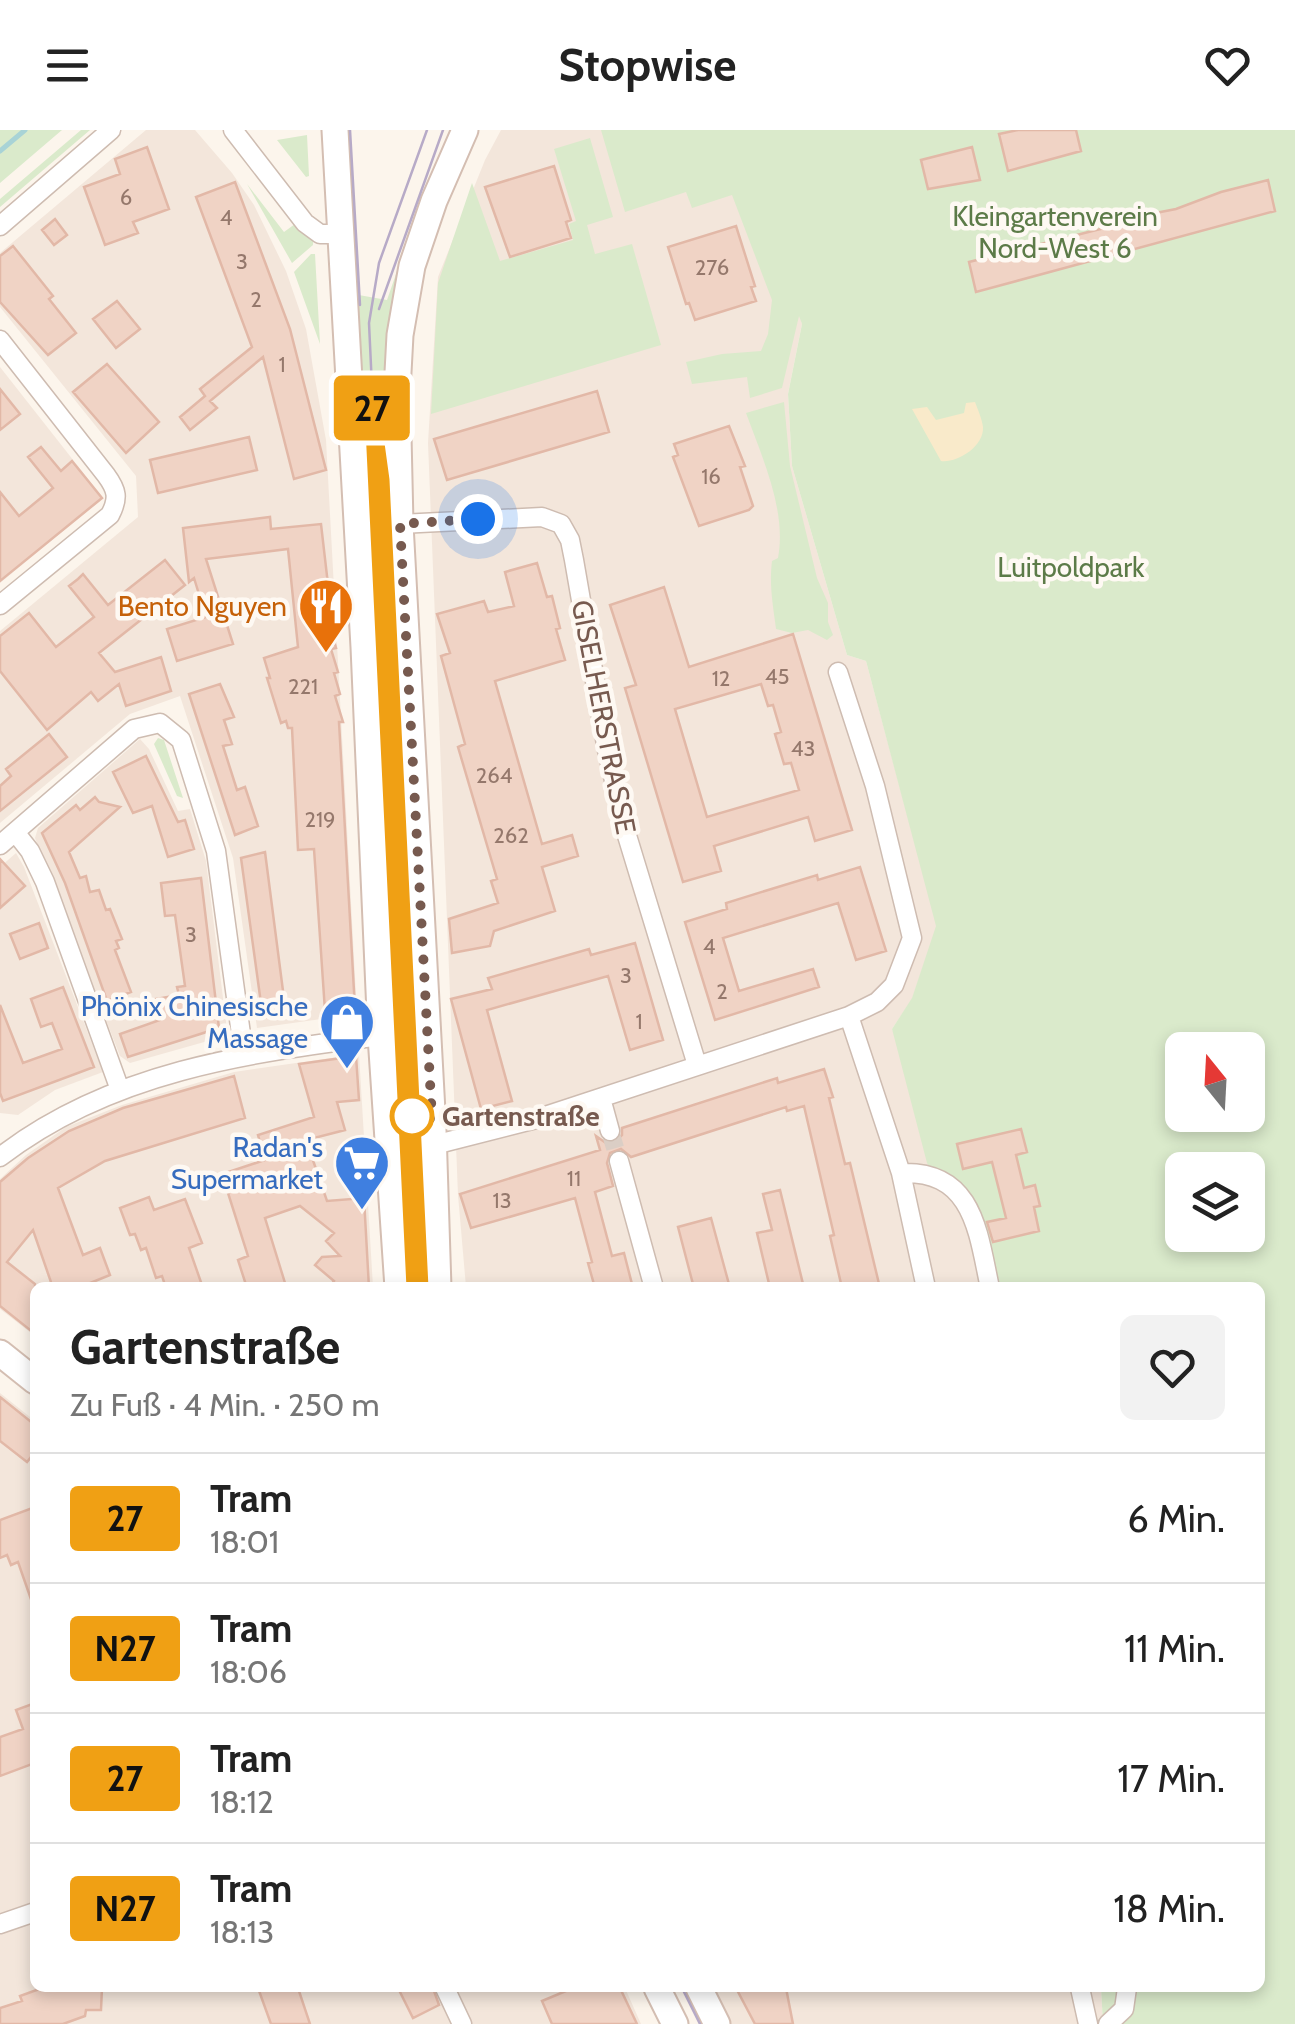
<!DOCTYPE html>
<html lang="de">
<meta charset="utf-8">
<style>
body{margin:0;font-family:Cabin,sans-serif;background:#f2f2f2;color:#222;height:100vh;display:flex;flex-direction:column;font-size:38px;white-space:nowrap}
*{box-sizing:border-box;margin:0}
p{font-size:32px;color:#767676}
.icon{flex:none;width:55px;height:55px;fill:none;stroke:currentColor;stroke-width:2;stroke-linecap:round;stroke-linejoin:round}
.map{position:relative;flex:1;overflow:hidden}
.sheet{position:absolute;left:30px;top:1152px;width:1235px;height:710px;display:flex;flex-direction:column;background:#fff;border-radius:15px;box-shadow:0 5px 15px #0003}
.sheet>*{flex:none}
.badge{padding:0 20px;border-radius:8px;font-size:35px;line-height:65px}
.needle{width:65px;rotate:342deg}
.controls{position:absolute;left:1165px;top:902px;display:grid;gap:20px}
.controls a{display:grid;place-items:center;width:100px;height:100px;border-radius:15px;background:#fff;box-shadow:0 5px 15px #0003;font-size:50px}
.you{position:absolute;width:50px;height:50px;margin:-25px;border:8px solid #fff;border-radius:50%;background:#1a73e8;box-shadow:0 0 0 15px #1a73e833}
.map>.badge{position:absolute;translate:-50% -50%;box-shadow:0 0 0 5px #fff}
.round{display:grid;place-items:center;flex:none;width:105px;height:105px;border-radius:15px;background:#f2f2f2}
.head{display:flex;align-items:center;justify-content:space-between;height:170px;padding:0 40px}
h1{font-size:48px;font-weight:700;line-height:75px}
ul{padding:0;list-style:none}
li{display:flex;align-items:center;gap:30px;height:130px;padding:0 40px;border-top:2px solid #e0e0e0}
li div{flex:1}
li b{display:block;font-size:38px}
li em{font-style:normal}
li .badge{min-width:110px;font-weight:700;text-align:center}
header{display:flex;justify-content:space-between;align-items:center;height:130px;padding:0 40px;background:#fff;font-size:45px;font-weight:700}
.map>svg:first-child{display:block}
.residential{fill:#f3e6db}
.green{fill:#daeacb;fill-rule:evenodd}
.sand{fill:#f9eaca}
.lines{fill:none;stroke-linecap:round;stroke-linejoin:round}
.stream{stroke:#a8d3d6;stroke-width:5}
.building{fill:#f0d3c5;stroke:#e2b8a7;stroke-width:2.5;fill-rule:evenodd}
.minor-tunnel{stroke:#dbcec5;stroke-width:18;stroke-dasharray:18 9;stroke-linecap:butt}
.minor-casing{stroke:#cebcb1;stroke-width:21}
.secondary-casing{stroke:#d4beb2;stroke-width:29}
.minor{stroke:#fff;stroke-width:18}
.secondary{stroke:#fff;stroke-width:25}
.tram{stroke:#b7aac7;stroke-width:2.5}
.line-casing{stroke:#fff;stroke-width:22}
.line{stroke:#f0a014;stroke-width:15}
.walk{stroke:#775a4f;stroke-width:10;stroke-dasharray:0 18}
.stop-dot{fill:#fff;stroke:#f0a014;stroke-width:5}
.labels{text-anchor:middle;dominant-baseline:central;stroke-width:9;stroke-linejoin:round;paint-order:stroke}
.number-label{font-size:22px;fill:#95786c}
.park-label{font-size:28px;fill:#5c7b48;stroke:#fef9f3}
.food-label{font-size:28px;fill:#c56008;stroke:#fef9f3;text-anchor:end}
.street-label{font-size:28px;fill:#775a4f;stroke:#fef9f3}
.shop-label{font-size:28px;fill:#366cbe;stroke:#fef9f3;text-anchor:end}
.stop-label{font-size:28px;font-weight:bold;fill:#775a4f;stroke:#fef9f3;text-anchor:start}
</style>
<header><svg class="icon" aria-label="menu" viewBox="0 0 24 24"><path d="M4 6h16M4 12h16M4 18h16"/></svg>Stopwise<svg class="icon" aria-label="heart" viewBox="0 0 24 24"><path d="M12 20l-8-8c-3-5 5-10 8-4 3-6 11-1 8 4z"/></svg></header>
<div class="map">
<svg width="1295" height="1894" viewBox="0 0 1295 1894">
<rect width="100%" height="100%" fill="#fcf5ec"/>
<!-- residential -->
<path class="residential" d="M146 0H195L232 43 254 75 286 141 306 199 326 310 357 884 257 898 233 728 180 566 130 584 0 693V501L138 387 136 346 0 177V123Z
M501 0H604L688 62H740L773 84 802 194 788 264 792 336 847 525 866 531 937 796 912 869 892 899 960 1064 990 1157H466L458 1065 428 313 438 147 485 30Z
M0 237 103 368 0 453Z
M140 609 149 619 178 681 190 679 206 731 227 900 222 907 130 933 120 926 35 708 38 698Z
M16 723 24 737 103 942 55 960 18 985 0 983V737Z
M359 924 373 1157 35 1158V1206L0 1179V1049L26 1025 66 997 122 975 234 942Z
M0 1263 35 1291V1858H625L641 1894H0Z
M701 1858H1101L1103 1894H719Z"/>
<!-- green -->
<path class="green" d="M0 0H62L0 53Z
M81 0H90L0 77V69Z
M601 0H1295V1894H1103L1101 1858H1260V1158L990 1157 973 1081 937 1050 927 1033 892 899 912 868 936 796 866 531 847 525 792 336 788 264 802 194 799 186 782 258 750 268 747 247 692 254 686 232 722 224 761 221 768 204 772 170 732 65 692 78 686 62 625 82ZM1182 920H1248V985H1182ZM1182 1040H1248V1105H1182Z
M307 5 309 46 306 47 277 10Z
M590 8 613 87 587 95 595 124 632 114 661 215 431 284 438 153 472 53 500 131 573 110 569 94 576 91 554 19Z
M247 54 284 102 295 94 313 110V115L292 133Z
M413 95 394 510 372 504 353 164 387 170Z
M311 124H315L320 214 294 142Z
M784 272 790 336 817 448 828 473V492L833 505 827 510 808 500 792 503 776 499C773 475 769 456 772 431L778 428C787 381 762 327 746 283Z
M378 513 395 519 424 974 403 976 398 869 389 868 372 521 379 520Z
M158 608 164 610 183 668 177 666 154 614Z
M418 994 422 1102H430L429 1157H408L395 995Z"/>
<!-- sand -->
<path class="sand" d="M975 272C978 280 982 289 983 297 984 317 957 333 941 331L912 279 927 277 936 290 964 283 966 273Z"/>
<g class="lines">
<!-- stream -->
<path class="stream" d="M0 21 25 0"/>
</g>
<!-- building -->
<path class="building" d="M1018 0H1076L1081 21 1008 41 999 4Z
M147 17 169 79 133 92 138 103 105 115 84 57 120 44 115 29Z
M972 17 980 50 928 59 921 30Z
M554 36 571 90 566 92 571 108 510 127 485 57Z
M1268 50 1275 81 976 162 969 132 1136 90 1135 87 1176 79 1221 62Z
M235 52 290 199 326 340 294 349 263 227 210 271 217 278 190 300 180 287 205 266 200 259 252 217 196 67Z
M55 89 67 105 54 115 42 100Z
M736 96 755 156 751 157 756 171 695 190 689 173 686 174 668 117Z
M13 116 53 166 49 169 76 203 48 225 0 172V126Z
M117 171 140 199 116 218 93 189Z
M107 234 159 292 126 323 73 262Z
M0 259 20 284 0 300Z
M597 261 609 302 447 350 434 309Z
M729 296 745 336 740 337 753 376 749 380 699 396 673 327 678 325 674 314Z
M249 307 257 340 158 363 150 330Z
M41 317 61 341 72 331 102 368 0 451V362L19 386 53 358 28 327Z
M270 387 271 399 321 394 332 489 328 490 336 518 331 519 338 542 334 543 340 564 335 566 343 592H339L355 879 325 881 314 719 298 720 292 598H288L286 591 281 593 267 548H270L264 528 298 517 288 419 206 429 233 514 177 531 167 499 206 487 194 448 189 452 183 398Z
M165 430 185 455 99 523 115 542 161 527 171 561 126 576 119 554 98 571 91 562 47 600 0 541V506L29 483 56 517 94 487 69 456 78 449 83 444 108 475Z
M537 433 547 467 552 466 560 498 556 499 565 530 495 551 542 714 572 705 578 726 542 737 555 781 494 801 490 816 452 823 449 789 498 773 491 751 497 749 458 617 465 614 441 526 450 523 437 484 484 471 488 482 514 476 505 442Z
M664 457 689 537 793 504 852 700 815 711 808 687 714 716 721 741 683 752 625 558 636 555 610 475ZM761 554 768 576 773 575 781 602 775 604 784 634 791 633 799 660 707 687 675 579Z
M220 554 234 587 224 590 232 614 223 616 237 660 245 657 258 696 235 705 189 564Z
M49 604 67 627 0 681V656L11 646 6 639Z
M146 626 178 692 185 690 194 719 168 727 152 676 133 683 113 642Z
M95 667 99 672 120 677 69 722 80 748 86 746 90 762 99 760 106 780 110 779 122 809 116 811 119 818 115 820 131 862 107 871 65 753 42 703 76 675 80 680Z
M265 722 286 884 263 888 241 728Z
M0 729 25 756 0 778Z
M860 737 886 821 856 830 838 773 723 808 739 861 813 839 819 857 715 890 685 792 727 779 726 773 817 745 818 750Z
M201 748 219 898 128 927 120 904 160 890 156 869 179 865 177 857 185 856 175 785 165 786 161 753Z
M39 793 48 818 20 829 10 804Z
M635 813 663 910 630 920 608 846 487 880 512 971 481 979 451 869 492 859 488 848 589 819 591 825Z
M63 857 94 937 3 971 0 963V875L23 933 62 919 52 893 41 897 31 869Z
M356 926 359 970 337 972 345 1000 306 1010 327 1071 364 1068 369 1158H329L334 1151 315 1135 322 1127 340 1126 326 1111 334 1103 300 1076 265 1088 285 1153 273 1158H247L238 1130 248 1126 222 1044 265 1030 258 1005 314 987 299 934Z
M824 939 833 967 829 968 845 1034 850 1033 880 1158H842L830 1106 834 1105 804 976 787 981 786 977 631 1027 621 1019 610 1023 607 1033 613 1056 595 1062 612 1126 624 1123 633 1158H595L588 1133 592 1132 575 1068 471 1098 460 1064 600 1020 596 1006 606 1013H614L622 1005V998L777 948 778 953Z
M234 946 245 988 105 1031 58 1058 83 1125 100 1118 110 1145 78 1158H53L33 1100 7 1132 35 1154V1204L0 1176V1052L28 1028 69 1001 123 978Z
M1021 999 1027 1022 1016 1025 1024 1058 1035 1055 1040 1076 1034 1077 1039 1101 993 1112 987 1092 1006 1088 992 1032 963 1039 957 1014Z
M780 1060 804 1158H770L757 1103 772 1100 763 1064Z
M149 1067 154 1080 185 1069 202 1113 189 1118 203 1158H166L162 1146 156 1148 146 1118 141 1120 135 1104 130 1105 120 1078Z
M711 1088 730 1158H694L678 1097Z
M0 1267 35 1295V1322L27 1332 0 1311Z
M35 1377V1475H33L18 1432 11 1435 7 1425 0 1428V1390Z
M35 1573V1633L0 1646V1607L23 1599 16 1580Z
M42 1858H102L101 1880H86L85 1886 63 1894H0V1878L22 1871 20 1866Z
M258 1858H298L310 1894H271Z
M398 1858H433L439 1875 413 1888Z
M573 1858H620L637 1894H552L542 1871Z
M736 1858H786L793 1894H755Z"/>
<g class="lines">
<!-- minor-tunnel -->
<path class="minor-tunnel" d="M610 1001 619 1031"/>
<!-- minor casing -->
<g class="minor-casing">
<path id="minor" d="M233 0 305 93 320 104H340
M0 96 111 0
M0 210 106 345C117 360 119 368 110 385L0 475
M400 394 542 387 561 394 570 410 574 430 607 620 625 699 697 935
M838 542 875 656 912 808 894 855 877 872 849 886 901 1043 926 1158
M15 702 30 721 45 752 120 960
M0 715 134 599 160 593 181 610 216 721 244 926
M601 968 610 1001
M434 1015 536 989 849 886
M0 1027C110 942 246 923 381 906
M619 1031 654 1158
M901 1043C974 1040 978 1103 990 1158
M0 1794 35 1782
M445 1858 462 1894
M1080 1858 1088 1894
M1108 1894 1124 1879 1127 1858"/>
</g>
<!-- secondary casing -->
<g class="secondary-casing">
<path id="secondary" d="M335 0 364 517 381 906 398 1158
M438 1158 433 1000 400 394 397 261 400 205 412 136 434 71 465 0
M0 1223 35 1251
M657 1858 675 1894
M699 1858 717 1894"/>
</g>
<!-- minor -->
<use href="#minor" class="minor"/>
<!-- secondary -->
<use href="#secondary" class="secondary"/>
<!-- tram -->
<path class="tram" d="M350 0 360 175
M379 179 443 0
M414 1158 369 193 379 133 427 0
M682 1858 700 1894"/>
</g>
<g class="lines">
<!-- line casing -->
<g class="line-casing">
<path id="line" d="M414 1158 372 277 382 350 421 1158"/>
</g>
<!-- line -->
<use href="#line" class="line"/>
<!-- walk -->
<path class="walk" d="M412 986 432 989 400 394 478 389"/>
</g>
<!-- icons -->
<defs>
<g id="restaurant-pin" transform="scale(2.875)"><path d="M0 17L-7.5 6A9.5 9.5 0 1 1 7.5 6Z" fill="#e8710a" stroke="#fef9f3"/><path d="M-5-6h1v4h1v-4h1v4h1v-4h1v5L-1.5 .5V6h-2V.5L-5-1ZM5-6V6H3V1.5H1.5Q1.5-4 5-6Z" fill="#fff"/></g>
<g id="shop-pin" transform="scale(2.875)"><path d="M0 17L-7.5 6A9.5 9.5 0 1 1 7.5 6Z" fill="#3f7fe0" stroke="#fef9f3"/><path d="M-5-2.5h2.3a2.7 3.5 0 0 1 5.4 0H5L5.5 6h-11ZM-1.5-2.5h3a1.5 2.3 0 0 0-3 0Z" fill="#fff"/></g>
<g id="supermarket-pin" transform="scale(2.875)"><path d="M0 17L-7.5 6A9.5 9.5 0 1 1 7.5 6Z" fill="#3f7fe0" stroke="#fef9f3"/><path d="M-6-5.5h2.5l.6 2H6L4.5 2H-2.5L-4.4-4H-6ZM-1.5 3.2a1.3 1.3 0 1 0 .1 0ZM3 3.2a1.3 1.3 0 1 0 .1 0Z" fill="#fff"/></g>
</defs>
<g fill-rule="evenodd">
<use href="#restaurant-pin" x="326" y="476"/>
<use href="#shop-pin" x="347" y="892"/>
<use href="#supermarket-pin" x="362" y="1033"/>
</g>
<!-- markers -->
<circle class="stop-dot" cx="412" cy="986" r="20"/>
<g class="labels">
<!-- number labels -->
<g class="number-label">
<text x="126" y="67">6</text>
<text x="226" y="87">4</text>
<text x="242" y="131">3</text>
<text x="712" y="137">276</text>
<text x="256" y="169">2</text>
<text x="282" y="234">1</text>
<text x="711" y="346">16</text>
<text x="777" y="546">45</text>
<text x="721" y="548">12</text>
<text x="303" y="556">221</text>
<text x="803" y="618">43</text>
<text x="494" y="645">264</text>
<text x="320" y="689">219</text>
<text x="511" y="705">262</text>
<text x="191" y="804">3</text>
<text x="709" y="816">4</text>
<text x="626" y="845">3</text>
<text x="722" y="861">2</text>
<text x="639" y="891">1</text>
<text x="574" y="1048">11</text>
<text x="502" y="1070">13</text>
</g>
<!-- park labels -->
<g class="park-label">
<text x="1055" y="86">Kleingartenverein<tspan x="1055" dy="32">Nord-West 6</tspan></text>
<text x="1071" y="437">Luitpoldpark</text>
</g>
<!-- food labels -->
<g class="food-label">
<text x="287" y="476">Bento Nguyen</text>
</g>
<!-- street labels -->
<g class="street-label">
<text transform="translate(604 587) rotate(79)">GISELHERSTRASSE</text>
</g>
<!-- shop labels -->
<g class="shop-label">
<text x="308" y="876">Phönix Chinesische<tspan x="308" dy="32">Massage</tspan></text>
<text x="323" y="1017">Radan's<tspan x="323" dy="32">Supermarket</tspan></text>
</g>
<!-- stop labels -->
<g class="stop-label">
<text x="442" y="986">Gartenstraße</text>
</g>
</g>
</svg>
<div class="controls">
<a><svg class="needle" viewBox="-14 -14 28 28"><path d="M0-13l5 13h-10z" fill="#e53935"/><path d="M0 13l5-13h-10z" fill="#767676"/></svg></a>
<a><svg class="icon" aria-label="layers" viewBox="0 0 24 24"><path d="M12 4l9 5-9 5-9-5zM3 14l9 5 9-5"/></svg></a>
</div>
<div class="you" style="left:478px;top:389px"></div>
<b class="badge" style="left:372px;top:278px;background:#f0a014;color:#111">27</b>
<section class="sheet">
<div class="head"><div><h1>Gartenstraße</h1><p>Zu Fuß · 4 Min. · 250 m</p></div><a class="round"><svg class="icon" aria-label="heart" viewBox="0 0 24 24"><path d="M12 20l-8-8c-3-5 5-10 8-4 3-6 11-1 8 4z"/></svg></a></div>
<ul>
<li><span class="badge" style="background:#f0a014;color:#111">27</span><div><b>Tram</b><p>18:01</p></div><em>6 Min.</em></li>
<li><span class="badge" style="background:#f0a014;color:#111">N27</span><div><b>Tram</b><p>18:06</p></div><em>11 Min.</em></li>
<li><span class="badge" style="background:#f0a014;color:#111">27</span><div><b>Tram</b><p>18:12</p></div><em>17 Min.</em></li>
<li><span class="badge" style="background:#f0a014;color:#111">N27</span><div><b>Tram</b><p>18:13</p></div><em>18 Min.</em></li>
</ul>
</section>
</div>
